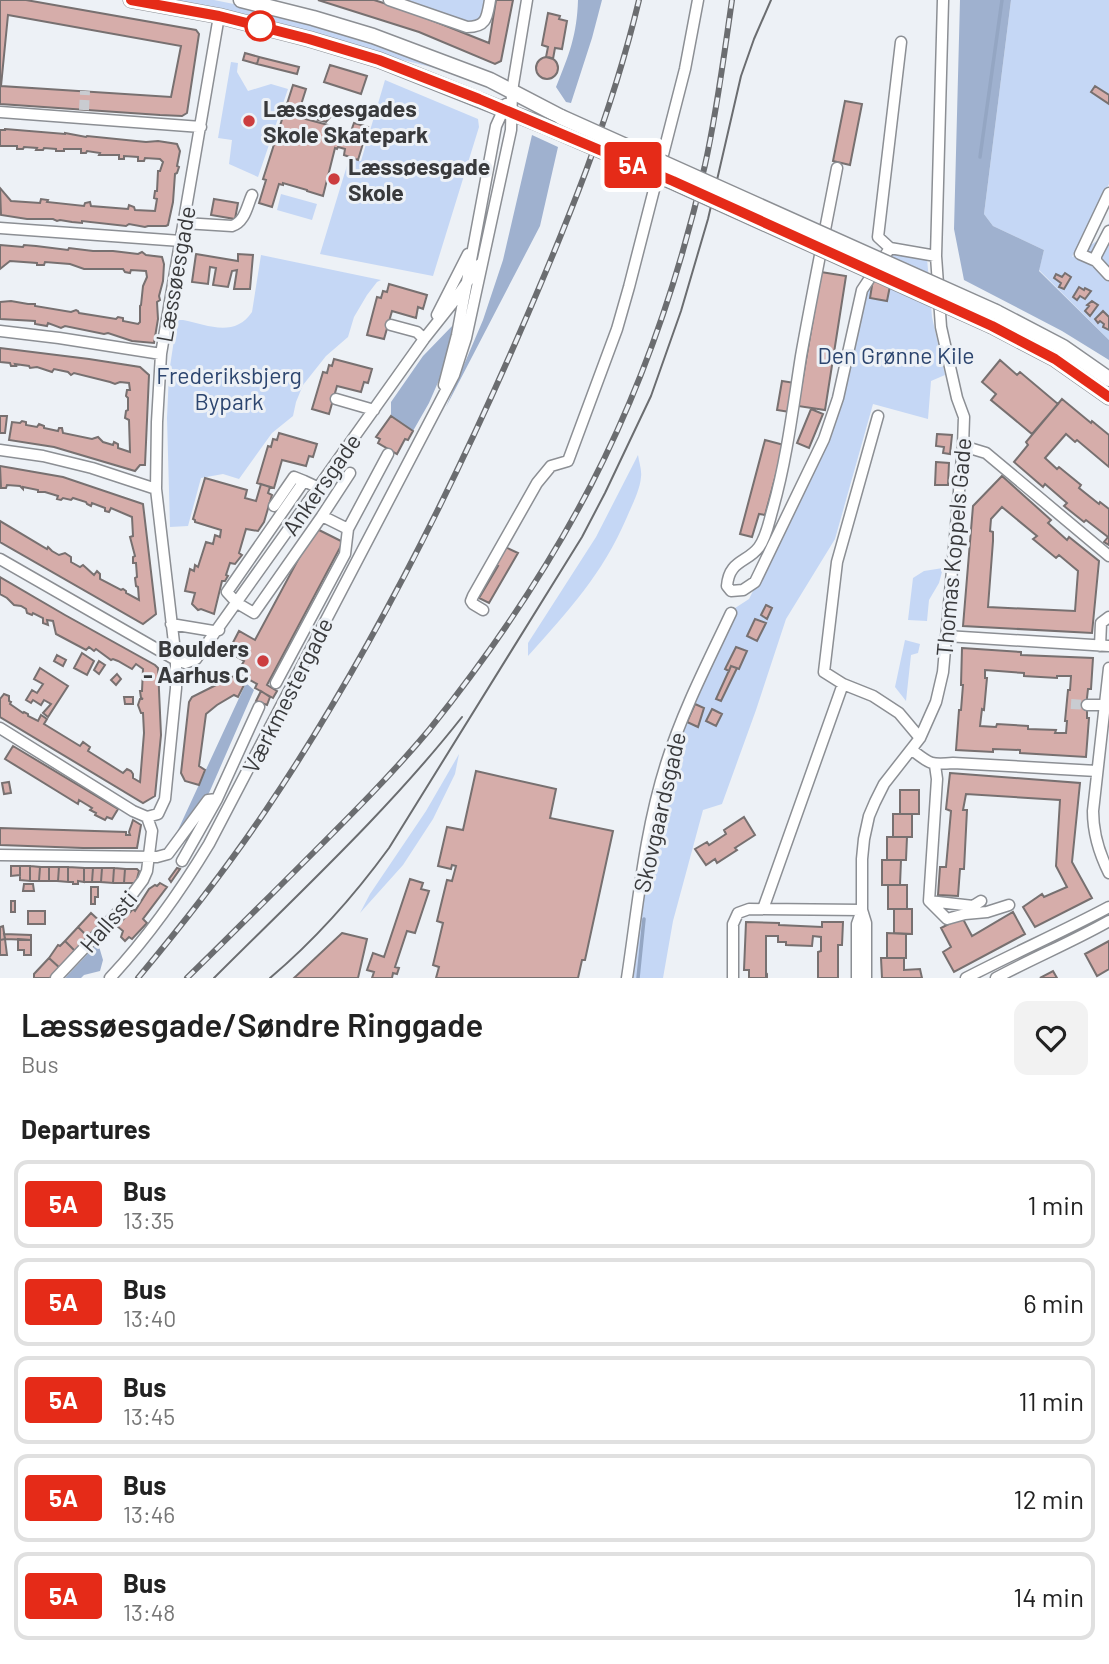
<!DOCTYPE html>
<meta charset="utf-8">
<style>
body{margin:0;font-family:Barlow,sans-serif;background:#f2f2f2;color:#222;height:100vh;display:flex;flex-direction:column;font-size:26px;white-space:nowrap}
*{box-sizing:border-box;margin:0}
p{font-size:23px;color:#767676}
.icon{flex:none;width:38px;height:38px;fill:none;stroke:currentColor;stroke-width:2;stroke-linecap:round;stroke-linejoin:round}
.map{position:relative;height:978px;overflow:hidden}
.side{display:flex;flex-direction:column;background:#fff;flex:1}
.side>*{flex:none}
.badge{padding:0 14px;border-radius:5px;font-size:24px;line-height:46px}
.map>.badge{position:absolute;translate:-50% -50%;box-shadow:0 0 0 4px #fff}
h2{padding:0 21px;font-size:26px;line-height:63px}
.round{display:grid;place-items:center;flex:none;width:74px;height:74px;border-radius:14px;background:#f2f2f2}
.summary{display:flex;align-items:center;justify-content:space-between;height:119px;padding:0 21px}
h1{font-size:33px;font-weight:600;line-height:52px}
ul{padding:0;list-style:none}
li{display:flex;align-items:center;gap:21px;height:88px;margin:0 14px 10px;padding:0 7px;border:4px solid #e0e0e0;border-radius:14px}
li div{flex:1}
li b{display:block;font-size:26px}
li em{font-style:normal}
li .badge{min-width:77px;font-weight:700;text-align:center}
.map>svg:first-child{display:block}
.green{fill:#c5d7f5}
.forest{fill:#9fb1cf}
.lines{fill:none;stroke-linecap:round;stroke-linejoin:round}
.stream{stroke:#94a6c3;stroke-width:3.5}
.building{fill:#d6adaa;stroke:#777070;stroke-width:2;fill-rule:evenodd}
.minor-tunnel{stroke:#c9ccd1;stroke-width:10;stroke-dasharray:10 5;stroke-linecap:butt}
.minor-casing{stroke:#8c8f94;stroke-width:13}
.major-casing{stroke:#8c8f94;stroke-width:17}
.minor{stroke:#fff;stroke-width:10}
.major{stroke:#fff;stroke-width:14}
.tram{stroke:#6b6d70;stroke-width:2}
.rail-casing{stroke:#6b6d70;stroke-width:6}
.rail{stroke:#edf1f6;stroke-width:3.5;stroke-dasharray:10;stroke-linecap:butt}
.major-bridge-casing{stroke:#8c8f94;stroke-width:17;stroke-linecap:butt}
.major-bridge{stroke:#fff;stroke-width:14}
.line-casing{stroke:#fff;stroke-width:16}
.line{stroke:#e52b18;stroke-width:10}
.stop-dot{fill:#fff;stroke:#e52b18;stroke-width:3.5}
.poi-dot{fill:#cc3d3f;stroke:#edf1f6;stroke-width:2.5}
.labels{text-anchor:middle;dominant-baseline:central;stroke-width:6;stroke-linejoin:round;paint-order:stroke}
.poi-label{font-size:23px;font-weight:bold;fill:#393a3c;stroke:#edf1f6;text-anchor:start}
.street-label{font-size:23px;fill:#393a3c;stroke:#edf1f6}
.park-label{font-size:23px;fill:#2c456f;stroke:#edf1f6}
</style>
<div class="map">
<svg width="1109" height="978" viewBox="0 0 1109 978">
<rect width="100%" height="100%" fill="#edf1f6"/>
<!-- green -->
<path class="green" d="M158 0H214L258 9 341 32 459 74 403 60 263 20Z
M400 0H488C484 16 484 19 468 24Z
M1011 0H1109V184L1072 257 1100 239 1109 223V340L1039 270 1044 250 993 226 984 214Z
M231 62 238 63 237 72 248 91 271 84 288 89 258 177 229 164 232 140 218 138Z
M385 80 478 119 479 127 433 276 320 254 349 159 361 161Z
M281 194 317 204 312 220 277 210Z
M893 250 927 258 932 317 945 375 931 381 928 419 873 404 835 539 786 619 756 710 722 804 703 810 673 921 663 978H633L642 906 654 841 671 795 688 737 679 733 729 612 749 599 826 445 866 290Z
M261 255 381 280 377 282 367 295 354 317 348 337 326 356 303 385 296 402 293 416 272 433 239 479 223 474 201 478 188 526 170 527 167 418 169 373 177 320H183C207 325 235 338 252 312Z
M638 455C639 462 642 470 641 477 640 490 632 505 627 517 602 575 569 610 528 656V643L596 537Z
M943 568 939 583 929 600 927 621 908 620 913 578 924 571Z
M905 640 920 644 918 653 911 655 906 701 895 687Z
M459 754 455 774 433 819 403 865 360 913 370 894 426 811Z"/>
<!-- forest -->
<path class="forest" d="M578 0H602L592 38 571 103 566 102 556 87C569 55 577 35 578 0Z
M960 0H1011L984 214 993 226 1044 250 1039 271 1109 340V360L1062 331 964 280 954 229Z
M532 135 558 147 540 226 446 407 483 320 503 260Z
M455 323 439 380 429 403 413 431 391 416V402L423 356Z
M246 683 254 690 209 793 181 834 172 843Z
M98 943 103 960 100 971 84 975 81 978H65Z"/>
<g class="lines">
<!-- stream -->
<path class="stream" d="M980 157 1002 0
M638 978 644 919"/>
</g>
<!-- building -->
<path class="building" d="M0 0H26L196 30 199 34 187 113 182 116 160 115 0 104ZM8 15 181 46 171 97 1 86Z
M318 0H374L406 10 489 43 496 0H513L501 61 495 64 419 32Z
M548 13 560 16 559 19 567 21 562 49 555 48 553 59 546 57 548 47 542 45Z
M245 53 259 57 257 64 243 60Z
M259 57 299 67 297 74 257 64Z
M536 68a11 11 0 1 1 22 0a11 11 0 1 1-22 0Z
M330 65 367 76 361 94 324 82Z
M293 85 306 89 300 108H302L300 114 303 115 302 118 343 129V131L350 134 354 123 368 127 358 160 344 155 345 149 338 147 337 149 335 148 323 196 307 191V190L283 183V185L279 184 272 207 259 203 266 180 263 179Z
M1095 86 1109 95V104L1091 92Z
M845 101 862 104 850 165 833 161Z
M327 109 333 114 326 122 318 120Z
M5 129 65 134V133L86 137 87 136 146 142 158 141 177 144 180 151 177 166 179 167 177 173 175 174 173 202 168 225 166 226H148L145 227 129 224 126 226 82 221V223L72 222 60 220 57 221 53 219H27L1 215 0 188 11 201 40 203 41 199 48 200 47 202 84 206 85 203 90 202 91 206 128 209 129 205 134 207 135 210 155 211 157 199 154 198 155 191H157L158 171H160L163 162 160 159 145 158 144 161H138V157L124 156V159H119V155H99L100 153 87 151 86 153H81V149H64V151H56V149L44 148 43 150H36L37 148 24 147 23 149H17V146H0V130H5Z
M214 199 238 203 235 219 211 215Z
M0 245 23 247 24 245 36 246 68 250 69 248 93 251H113L138 254 142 252 146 255 162 257 164 264 163 281 159 296 160 300 157 302 158 319 154 343 132 341 108 333 104 334 65 326 61 328 48 323 47 326 35 324V321L0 319V302L11 301 28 304H35V306L71 312 76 310 78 311 79 313 116 319 118 317 123 318V321L138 324 140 322V306L141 305 143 286 147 277 146 271 131 270 130 273 125 272 123 269H84L70 264 45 262 44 265H37V263L10 261 0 269Z
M196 254 238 261V254L253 255 250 289H234L237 270 232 271 228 287 213 285 216 268 210 267 208 284 192 282Z
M821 272 846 276 825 410 798 406Z
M874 273 892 276 887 301 870 298Z
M1065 273 1071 277 1064 289 1059 287 1061 283 1054 278 1056 274 1062 277Z
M389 284 427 295 423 309 418 307 416 318 392 311 384 339 367 335 377 297 381 298 383 291 387 292Z
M1079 287 1084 290 1085 288 1091 291 1085 299 1080 296 1077 300 1073 297Z
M1092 301 1098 305 1090 316 1085 311 1089 306 1087 305Z
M1103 311 1109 317V330L1103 327 1104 324 1100 321 1098 323 1095 319Z
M0 348 89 359 140 367 149 375 145 465H140L135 471 54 447 9 440 12 422 20 423 22 421 26 422V425L37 427 39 424 44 426V428L58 431 59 428H62L63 433 92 439 98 437 103 442 113 445 114 442 118 444V448L130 452 129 420 125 418 126 411 128 410V398L126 396 127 390H130L129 383 120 382 115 384 110 382 74 373 71 375 68 372 54 369 52 372 37 367 30 368 29 366 15 364 16 366H11L10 363 0 362Z
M334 359 372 369 368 383 364 382 361 392 337 386 329 414 312 409 323 372 327 373 329 365 332 366Z
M1000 360 1017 375 1020 372 1058 404 1032 434 991 400 996 394 982 382Z
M782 381 795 383 790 412 777 410Z
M1062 399 1091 423 1092 421 1109 435V467L1077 440 1075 442 1066 434 1045 458 1057 469 1059 467 1081 485 1079 488 1099 504 1100 502 1109 509V545L1104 542 1108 537 1086 520 1084 522 1064 506 1067 503 1045 484 1043 487 1014 462 1028 445 1026 442Z
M811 409 823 414 809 448 797 443Z
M0 416H7L5 433H0Z
M391 416 413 431 408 440 405 439 397 454 378 443 380 439 376 437Z
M279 433 317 444 313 457 309 456 306 466 282 460 274 488 257 483 268 446 271 447 273 439 277 440Z
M937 434 952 435 950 454 943 453 944 447 936 446Z
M765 440 784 445 765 515 759 514 752 537 740 534Z
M936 462 949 463 948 485H935Z
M0 466 63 477 143 504 156 614 143 624 0 542V521L47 549 48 547 52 551 59 555 65 553 71 557V562L80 567 83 565 94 575 97 571 100 574V579L121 590 123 589 126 591V593L139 600 138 587 136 586 135 578 137 577 136 563H133V557L135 556 130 537 133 536 132 517 111 508 109 512 105 511V508L92 503 91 506 87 504 86 502 73 498 71 500 63 498 61 500 57 499 58 496 45 492H38V490L23 487V489L20 486 7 485 6 488H1Z
M1002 476 1051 520 1048 523 1067 540 1069 537 1099 561 1092 633 963 626 973 506ZM1002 507 1037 536 1033 539 1056 558 1059 555 1078 571 1075 611 988 607 993 541V532L990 531 991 519Z
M205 478 247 490 245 498 256 501 261 484 270 487 268 493 272 495 264 522 258 531 246 529 239 553 242 555 235 564 230 563 226 575 228 576 225 581H222L214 614 201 609 198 610 192 604 195 593 185 591 190 569 194 571 195 565 198 567 206 542 213 544 215 535 220 537 221 530 195 522V520L193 519Z
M315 528 343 542 267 685 277 691 273 698 255 688 257 684 237 673 244 661 228 652 239 631 255 640Z
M503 546 518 553 489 603 479 598 498 566 493 564Z
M0 577 65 615 155 665 158 668 161 735 155 796 143 803 0 717V699L4 694 9 696V701L11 702 10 704 23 713 24 712 28 714V716L38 721 41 715 47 719 44 724 80 746 83 742 90 747 88 751 123 773 127 769 131 771 133 774V778L140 782 144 733 143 713H141L138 705 140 699H143L141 698 140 691H142L143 669 136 664 132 669 118 661 113 659 111 660 96 649 94 651 89 647 86 650 56 634 53 621 47 620 48 625 43 623V618L33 613 32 615 27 613 26 609 21 606 14 605 7 598 0 594Z
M766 605 772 608 767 619 761 615Z
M755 619 766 623 757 641 747 636Z
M736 647 747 651 739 669 731 666 729 671 725 669Z
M962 648 1021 652V655L1093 658 1091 689H1088L1087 698V718H1089L1086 757 1020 753V750L993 749V752L956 750 959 710H961L963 685H961ZM985 670 1024 673V676L1057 678V676H1071L1070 690H1068L1065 721H1067L1066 733H1055L1056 730 1028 729V726L997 724 996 727 980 726 982 709 984 710 987 678H985Z
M82 653 94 661 87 675 74 668Z
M57 655 66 660 63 666 54 661Z
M99 661 105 665 99 674 94 670Z
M731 666 737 668 721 701 716 699Z
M40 668 68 686 48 717 43 713 51 704 44 700 41 705 33 700 31 703 26 700 32 690 37 693 43 684 34 679Z
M117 674 121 679 116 685 111 680Z
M234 676 245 683 238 697 234 695 217 705 206 714 199 766 205 770 199 785 185 781 181 773 189 702 192 697Z
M261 691 270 697 267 705 256 701Z
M124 697H133V704H125Z
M695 704 704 708 698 727 687 722Z
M712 709 722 714 716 726 706 721Z
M13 746 118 809 112 819 107 817 105 820 95 815 96 813 90 810 92 808 79 800 78 804 5 759Z
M476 771 556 789 550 818 613 831 585 960H582L578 978H436L439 967 433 965 443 923 437 921 447 880 452 881 456 866 452 865 451 869 438 866 447 827 463 830Z
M950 773 1080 783 1072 862 1092 898 1035 927 1023 907 1042 894 1044 897 1067 887 1056 866 1060 800 966 794 963 810H967L964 869H960L958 896 938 895 940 867H946L951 811 946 809Z
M9 782 11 793 4 794 2 783Z
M900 790H919V814H900Z
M893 814H912V837H893Z
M744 817 755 835 735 848 737 850 717 863 715 859 706 865 695 849 707 842 709 845 726 834 724 830Z
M133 820 141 825 137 848H83L0 845V828L126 832V835H130L129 832Z
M887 837H907L906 860H887Z
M882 860H901L900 885H882Z
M11 866H20V875L11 876Z
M20 866H30V881L20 880Z
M30 866 40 867 39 881H30Z
M40 867H49V881H39Z
M49 867H59L58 881H49Z
M59 867H68V882L58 881Z
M68 867 84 868V882L78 881V884H73V882H68Z
M84 868H93L92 882H84Z
M93 868H102L101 882H92Z
M102 868H114L113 883 101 882Z
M114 868 125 869 124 883H113Z
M177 868 180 869 171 882 169 879Z
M125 869H137L139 871 136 883H124Z
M410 879 423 883 421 889 429 891 415 933 407 931 395 967 399 968 397 974 393 973 392 978H372L374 972 367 970 373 953 384 957Z
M160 883 167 887 143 919 147 923 132 939 129 937 125 941 121 937 123 931 117 926 133 909 135 911 149 889 155 885 157 886Z
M24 884H33L34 891H23Z
M888 885H907V909H888Z
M91 887H98V897H95V904H91Z
M11 901H15V912H11Z
M894 909H912V934L894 933Z
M28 911H45V924H28Z
M1013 912 1025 934 954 972 943 952 951 947 941 928 962 917 972 936Z
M91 913 103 924 89 938 78 927Z
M746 922 779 923V925L822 927V922H843L842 945H838V978H818V952L821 951V937L813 936 812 946 786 945V942H778V936H766V976L767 975V978H749V970H744Z
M3 926 5 939 0 940V927Z
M78 927 89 938 76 952 65 941Z
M342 933 367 939 358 978H294Z
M887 933 906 934V958H887Z
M4 934 31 935V940L5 939Z
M5 939 7 955H0V940Z
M18 939 31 940V955H24V950H18Z
M65 941 76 952 61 969 49 958 58 945 60 946Z
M1109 941V969L1097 976 1085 954Z
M49 958 61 969 52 978H34V974Z
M881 958H904V970L920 969 922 978H882Z
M1053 971 1057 978H1040Z"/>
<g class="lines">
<!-- minor-tunnel -->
<path class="minor-tunnel" d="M84 110 85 91
M1071 704 1087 705"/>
<!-- minor casing -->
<g class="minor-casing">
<path id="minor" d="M389 0 467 27C487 27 487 17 490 0
M0 112 201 127
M837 168C825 231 812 294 801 356 793 407 787 458 773 508 769 521 767 536 759 547 747 563 729 560 727 586L731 591 743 590 755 582 824 439 838 398 862 290 890 248 936 256
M184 223 232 226C245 222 247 206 252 195
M0 228 181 241
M1109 231 1096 256V261L1109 275
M890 248 878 237 901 42
M1096 261 1080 254 1109 193
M437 315 468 254
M391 325 417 332 424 339
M0 331 59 338 161 354
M444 385 457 335 496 126 506 104
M336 399 374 410
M878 416 837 562 824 672 843 684 873 696 899 713 920 738
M963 446 986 453 1109 556
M0 450 43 456 92 468 156 489
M350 473 322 516 348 529 388 454
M319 488 304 481 227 592 237 603 254 613 322 516
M274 506 294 477 304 481
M0 559 176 660 185 663 196 659 424 339 451 305 480 264
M483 610 473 604 471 601 473 596 537 483 551 466 568 461 617 329 629 287 685 69 698 0
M171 624 213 631 219 630
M946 636 1109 646
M1100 646 1101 623 1109 617
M1109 668 1093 811C1093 834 1099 853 1109 873
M276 683 345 554 348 529
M1087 705H1104
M0 728 133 811 147 817
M912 750C930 764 930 765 953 763L1097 771
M147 817 158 814 165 799 176 688V660L156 489 157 422 161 354 219 16
M0 855 157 857 168 854 208 800 217 799
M182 861 217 799 259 707
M929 901 937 779 935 765
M929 901 947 919 965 914 987 912 1009 905
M929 901 973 906 981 901
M763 909 843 684
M862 910 866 923V978
M56 978 122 908 143 880 147 871 152 831 147 817
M110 978C148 937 180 892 209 844L454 375 466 338 511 130 512 91 527 0
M627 978C638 906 644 832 667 761 683 710 708 662 731 613
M733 978V924L738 913 749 909 862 910
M857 978V924L862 910V859L864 839 869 816 875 802 884 784 920 738 936 702 943 672 963 446 964 417 957 398 941 327 936 256 943 0
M966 978C1014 953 1062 932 1109 907
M996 978C1033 958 1072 942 1109 921"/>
</g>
<!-- major casing -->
<g class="major-casing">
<path id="major" d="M131 0 219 16 309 39 379 60 542 125
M241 0 313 18 373 36 490 80 561 117
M996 312 1063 347 1109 379
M992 326 1055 359 1109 397"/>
</g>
<!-- minor -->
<use href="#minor" class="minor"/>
<!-- major -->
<use href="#major" class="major"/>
<!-- tram -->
<path class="tram" d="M214 978C299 893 388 811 462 717
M270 978C315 940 354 896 389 848L582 537 605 493 651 396 681 311 708 219 741 76 754 39 771 0"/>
<!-- rail casing -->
<g class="rail-casing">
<path id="rail" d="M138 978C183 924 227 868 266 810 365 663 446 502 517 339 565 229 611 117 639 0
M187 978C230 936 272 894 314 852 353 813 393 773 429 730 490 654 546 572 591 485 643 384 680 275 705 165 717 111 724 55 732 0"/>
</g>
<!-- rail -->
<use href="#rail" class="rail"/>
<!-- major-bridge casing -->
<g class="major-bridge-casing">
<path id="major-bridge" d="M561 117 996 312
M542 125 673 182 992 326"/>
</g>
<!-- major-bridge -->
<use href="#major-bridge" class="major-bridge"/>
</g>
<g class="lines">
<!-- line casing -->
<g class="line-casing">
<path id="line" d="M131 0 219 16 309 39 379 60 479 99 673 181 992 326 1055 359 1109 397"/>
</g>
<!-- line -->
<use href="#line" class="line"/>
</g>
<!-- markers -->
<circle class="stop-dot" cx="260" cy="26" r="14"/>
<g class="poi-dot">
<circle cx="249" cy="121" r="7"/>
<circle cx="334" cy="179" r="7"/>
<circle cx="263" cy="661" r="7"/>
</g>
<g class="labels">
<!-- poi labels -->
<g class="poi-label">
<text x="263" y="108">Læssøesgades<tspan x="263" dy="26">Skole Skatepark</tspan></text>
<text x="348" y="166">Læssøesgade<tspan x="348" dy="26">Skole</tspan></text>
<text x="249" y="648" text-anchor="end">Boulders<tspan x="249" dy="26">- Aarhus C</tspan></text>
</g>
<!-- street labels -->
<g class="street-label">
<text transform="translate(175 274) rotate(-80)">Læssøesgade</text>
<text transform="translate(321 484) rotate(-55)">Ankersgade</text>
<text transform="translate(953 547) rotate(-85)">Thomas Koppels Gade</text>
<text transform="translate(287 695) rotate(-63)">Værkmestergade</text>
<text transform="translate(659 812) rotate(-77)">Skovgaardsgade</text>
<text transform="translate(108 921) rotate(-49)">Hallssti</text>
</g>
<!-- park labels -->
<g class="park-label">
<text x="896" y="355">Den Grønne Kile</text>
<text x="229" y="375">Frederiksbjerg<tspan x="229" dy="26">Bypark</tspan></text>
</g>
</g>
</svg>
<b class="badge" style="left:633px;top:165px;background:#e52b18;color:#fff">5A</b>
</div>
<section class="side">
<div class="summary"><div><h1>Læssøesgade/Søndre Ringgade</h1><p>Bus</p></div><a class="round"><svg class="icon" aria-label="heart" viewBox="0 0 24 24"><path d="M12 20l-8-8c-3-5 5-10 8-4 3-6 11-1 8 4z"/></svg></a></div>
<h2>Departures</h2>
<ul>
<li><span class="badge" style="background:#e52b18;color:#fff">5A</span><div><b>Bus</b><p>13:35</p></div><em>1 min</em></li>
<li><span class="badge" style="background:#e52b18;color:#fff">5A</span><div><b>Bus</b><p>13:40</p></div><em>6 min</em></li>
<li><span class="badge" style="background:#e52b18;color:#fff">5A</span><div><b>Bus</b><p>13:45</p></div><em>11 min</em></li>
<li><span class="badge" style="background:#e52b18;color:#fff">5A</span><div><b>Bus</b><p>13:46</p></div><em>12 min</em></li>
<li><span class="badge" style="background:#e52b18;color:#fff">5A</span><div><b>Bus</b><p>13:48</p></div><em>14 min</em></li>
</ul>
</section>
